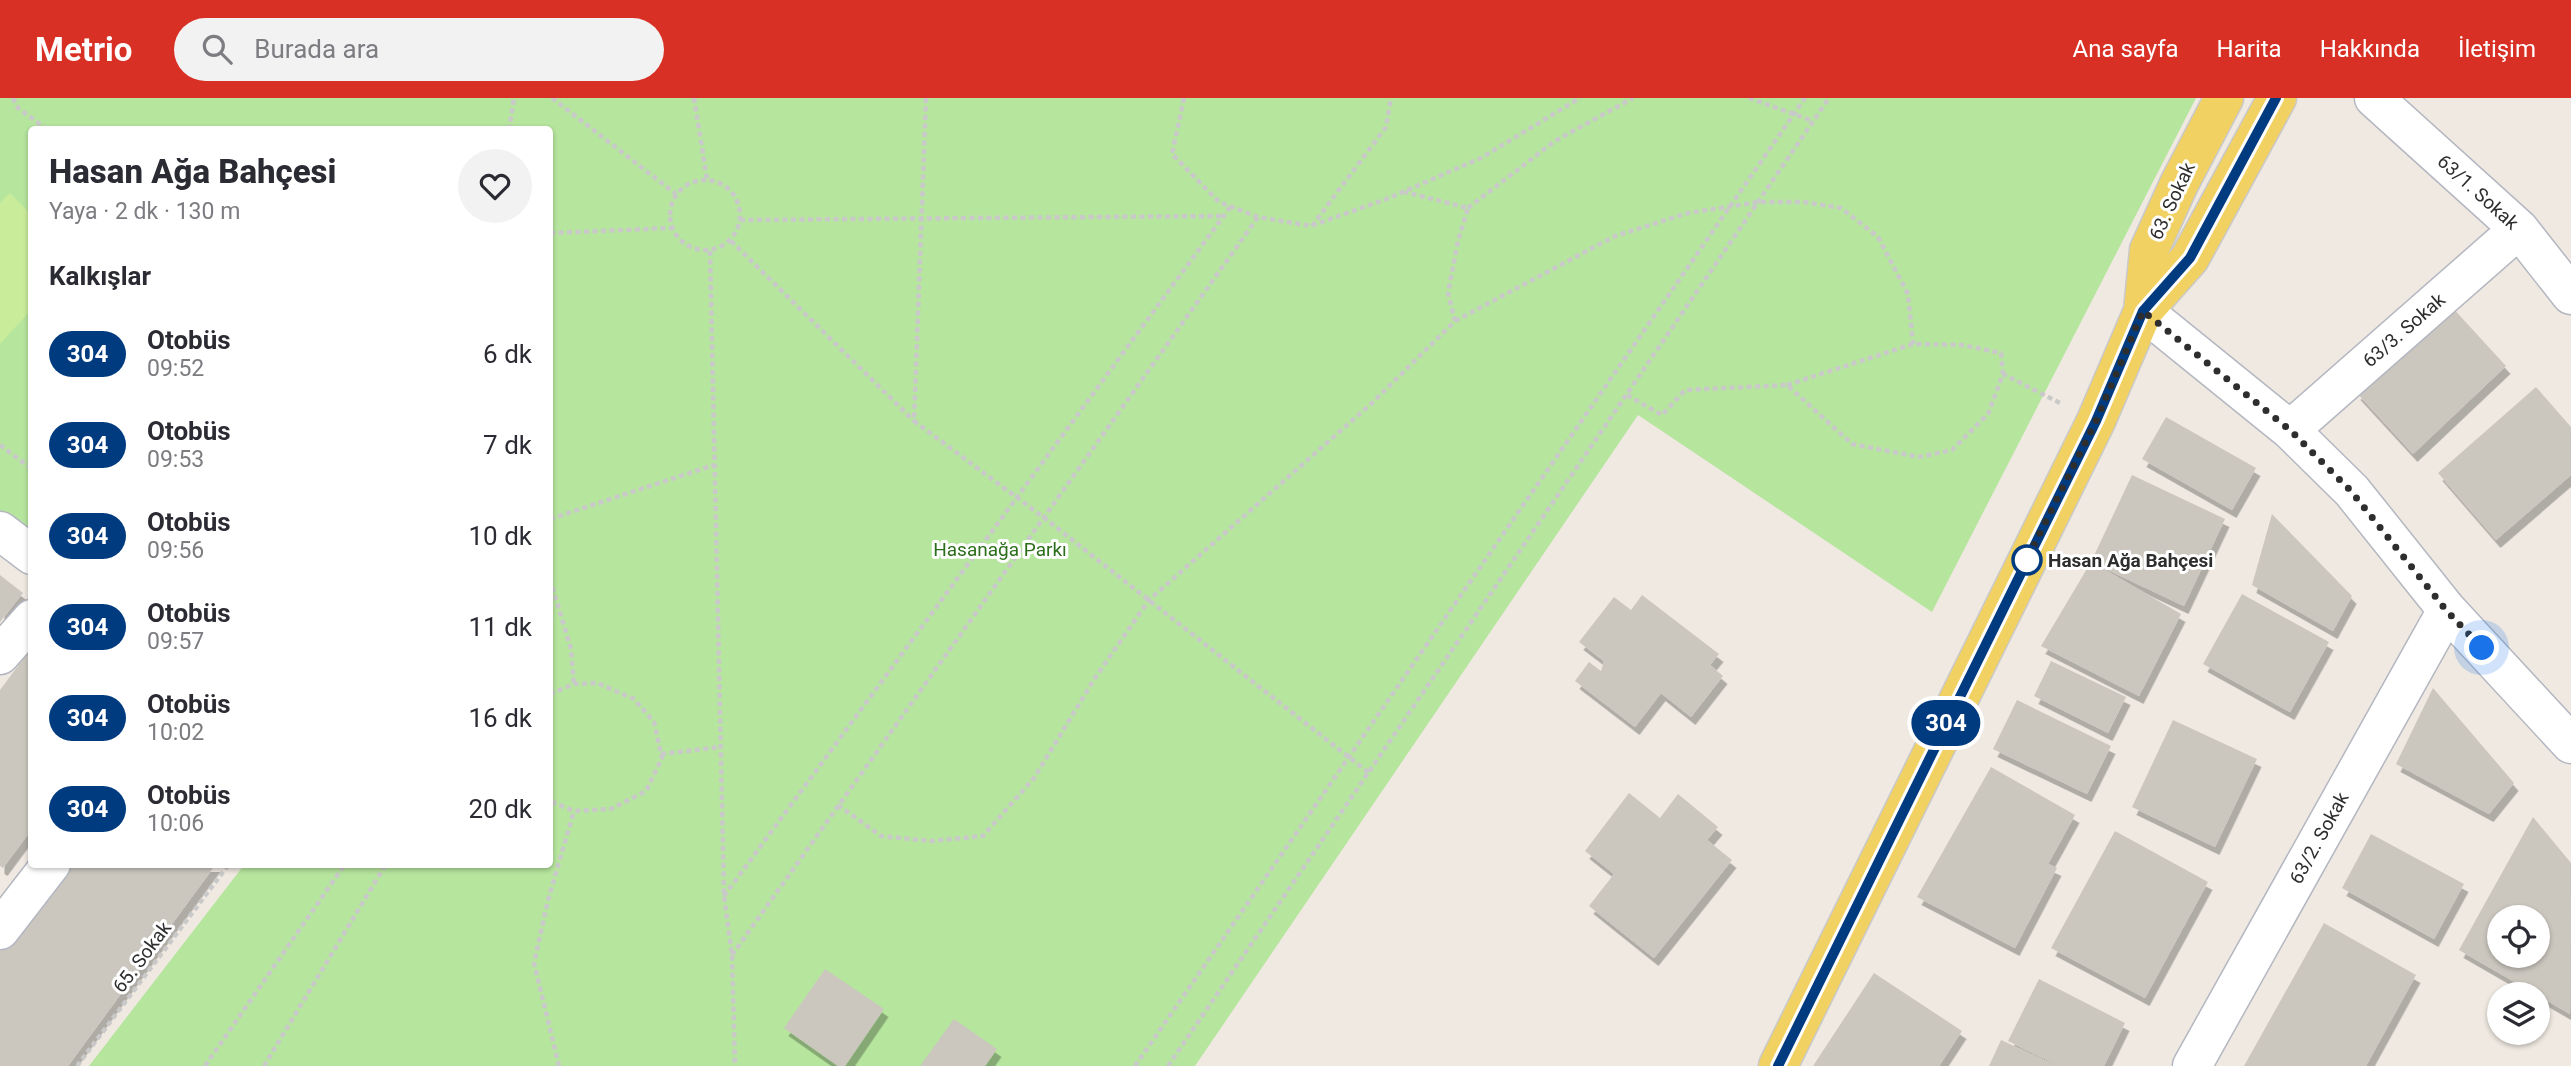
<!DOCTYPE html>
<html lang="tr">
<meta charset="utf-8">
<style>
body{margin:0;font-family:Roboto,sans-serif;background:#f2f2f3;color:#2b2b33;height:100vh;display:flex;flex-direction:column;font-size:26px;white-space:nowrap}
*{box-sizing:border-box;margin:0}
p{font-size:23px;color:#7c7c81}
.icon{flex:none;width:38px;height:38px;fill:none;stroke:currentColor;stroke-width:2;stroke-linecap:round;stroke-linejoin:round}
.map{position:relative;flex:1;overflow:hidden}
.details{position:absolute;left:28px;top:28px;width:525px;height:742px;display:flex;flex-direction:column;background:#fff;border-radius:7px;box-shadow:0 2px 5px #0004}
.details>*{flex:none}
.badge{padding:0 14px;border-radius:23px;font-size:24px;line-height:46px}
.controls{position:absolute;left:2487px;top:807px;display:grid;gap:14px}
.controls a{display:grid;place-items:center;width:63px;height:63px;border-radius:50%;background:#fff;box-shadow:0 2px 5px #0004;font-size:35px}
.you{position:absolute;width:35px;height:35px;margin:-18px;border:5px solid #fff;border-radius:50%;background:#1a73e8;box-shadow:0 0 0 10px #1a73e833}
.map>.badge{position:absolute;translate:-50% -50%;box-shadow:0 0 0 4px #fff}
h2{padding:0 21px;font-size:26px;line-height:63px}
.round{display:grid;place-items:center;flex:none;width:74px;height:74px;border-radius:37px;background:#f2f2f3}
.summary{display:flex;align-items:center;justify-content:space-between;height:119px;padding:0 21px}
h1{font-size:33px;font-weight:800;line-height:52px}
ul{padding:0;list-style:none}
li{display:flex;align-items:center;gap:21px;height:91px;padding:0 21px}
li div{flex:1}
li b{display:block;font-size:26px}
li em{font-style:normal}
li .badge{min-width:77px;font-weight:700;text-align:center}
header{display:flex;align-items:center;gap:42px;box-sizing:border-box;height:98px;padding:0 35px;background:#d93025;color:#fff}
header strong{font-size:33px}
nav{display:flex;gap:38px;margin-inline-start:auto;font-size:24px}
.search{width:490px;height:63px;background:#f2f2f3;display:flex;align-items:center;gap:18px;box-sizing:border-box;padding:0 24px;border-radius:38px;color:#7c7c81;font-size:26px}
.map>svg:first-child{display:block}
.green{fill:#b6e59e}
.pitch{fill:#c9ec9a}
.building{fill:#cbc7bf;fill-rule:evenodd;filter:url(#shadow)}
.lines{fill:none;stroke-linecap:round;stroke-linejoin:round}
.minor-casing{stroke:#b4b7c1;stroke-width:41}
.major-casing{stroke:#c9c9c9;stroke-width:41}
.path{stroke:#c9c9c9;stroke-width:4.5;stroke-dasharray:5 3.5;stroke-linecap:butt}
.minor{stroke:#fff;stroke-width:38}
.major{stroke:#f2d163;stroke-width:38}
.line-casing{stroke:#fff;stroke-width:16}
.line{stroke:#003b80;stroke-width:10}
.walk{stroke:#2e2e2e;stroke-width:7;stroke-dasharray:0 12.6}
.stop-dot{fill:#fff;stroke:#003b80;stroke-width:3.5}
.labels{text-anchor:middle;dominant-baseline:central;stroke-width:6;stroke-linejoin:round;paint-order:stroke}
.street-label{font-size:19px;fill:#2e2e2e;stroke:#fff}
.park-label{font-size:19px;fill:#2c6e1b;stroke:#fff}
.stop-label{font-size:19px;font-weight:bold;fill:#2e2e2e;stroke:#fff;text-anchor:start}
</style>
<header>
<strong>Metrio</strong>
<div class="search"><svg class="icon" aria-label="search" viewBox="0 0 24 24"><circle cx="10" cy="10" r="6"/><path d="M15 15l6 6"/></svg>Burada ara</div>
<nav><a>Ana sayfa</a><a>Harita</a><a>Hakkında</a><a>İletişim</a></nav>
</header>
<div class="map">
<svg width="2571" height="968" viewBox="0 0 2571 968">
<defs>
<filter id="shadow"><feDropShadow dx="4.5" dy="8" stdDeviation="0" flood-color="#0004"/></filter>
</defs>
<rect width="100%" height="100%" fill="#efe9e1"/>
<!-- green -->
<path class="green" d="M0 0H2196L1932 514 1638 317 1195 968H89L244 767 550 766V32H32L31 441 0 417Z"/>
<!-- pitch -->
<path class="pitch" d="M10 95 31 116V212L0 246V105Z"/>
<!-- building -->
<path class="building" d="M2450 207 2506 268 2413 356 2356 294Z
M2536 289 2571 329V377L2496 442 2438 375Z
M2166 319 2256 370 2232 412 2142 361Z
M2132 377 2225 421 2184 508 2095 466 2181 516 2139 598 2041 548 2091 464Z
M2272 416 2352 498 2333 533 2252 487Z
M0 477 23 495 0 524Z
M2242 496 2329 544 2290 614 2203 566Z
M1642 497 1719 556 1710 567 1723 578 1691 619 1661 595 1635 629 1575 583 1589 564 1601 573 1604 563 1579 544 1614 499 1631 512Z
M32 549V696L27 702 32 705V731L3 770 0 768V592Z
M2051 563 2126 599 2108 635 2034 598Z
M2433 590 2514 685 2489 716 2396 666Z
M2017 602 2111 648 2087 696 1993 651Z
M2173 622 2257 661 2215 749 2132 709Z
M1991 669 2075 717 2048 766 2057 770 2015 850 1917 799Z
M1629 695 1660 720 1678 696 1718 729 1707 742 1732 762 1654 860 1589 808 1614 776 1585 753Z
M2533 719 2571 765 2570 916 2459 852ZM2499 819H2538V858H2499Z
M2115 733 2208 784 2145 900 2051 850Z
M2371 736 2464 786 2434 841 2342 790Z
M60 766H216L68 968H0V843Z
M2324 825 2416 877 2366 968H2244Z
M825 871 884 911 845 968H838L784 930Z
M1874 875 1962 933 1939 968H1813Z
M2039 881 2125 925 2104 968H2059L2008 943Z
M954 921 997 951 985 968H920Z
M2001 942 2057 968H1989Z"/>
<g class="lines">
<!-- minor casing -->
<g class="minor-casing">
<path id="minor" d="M2374 0 2519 131 2571 197
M2143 213 2290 332 2352 393 2447 512 2571 646
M2290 332 2519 131
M0 433 32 457
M0 557 32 521
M0 832 51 766
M2192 968 2447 512"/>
</g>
<!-- major casing -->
<g class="major-casing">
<path id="major" d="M2143 213 2190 160 2277 0
M1778 968 2096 323 2143 213 2149 152 2179 86 2224 0"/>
</g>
<!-- path -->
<path class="path" d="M13 0 18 10 48 32
M552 0 676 96
M694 0 707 81
M926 0 914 323 1043 419 1369 675
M1184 0 1172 56 1219 104 1258 119 1311 128 1389 100 1481 60 1580 0
M1749 0 1813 23
M509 32 514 0
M670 117a35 35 0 1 1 70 0a35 35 0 1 1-70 0Z
M1468 110 1555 43 1633 0
M740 122 1223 118
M1312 128 1386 29 1391 0
M550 135 672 130
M731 143 914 323
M710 153 724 798 732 857 735 968
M1455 223 1615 138 1688 115 1759 104H1804L1841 110 1878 139 1908 196 1913 246
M1787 287 1913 246 1962 247 2001 255 2003 276
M1627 297 1662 317 1685 292 1787 287 1852 346 1919 359 1952 352 1988 316 2003 276 2060 305
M0 347 32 371
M550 421 714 367
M550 481 571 551 574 586
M550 596 574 586 597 585 634 601 654 624 662 660 646 693 611 711 574 713 550 703
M661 656 721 649
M838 707 881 738 931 743 983 738 1034 680 1095 580 1149 502 1372 305 1455 223 1448 195 1458 143 1468 110 1405 94
M724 798 1231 108
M732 857 1258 119
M77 968 229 766
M205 968 345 766
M264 968 386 766
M559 968 534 865 548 802 574 713
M1135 968 1805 0
M1168 968 1829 0"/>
<!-- minor -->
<use href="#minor" class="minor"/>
<!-- major -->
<use href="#major" class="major"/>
</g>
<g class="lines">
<!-- line casing -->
<g class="line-casing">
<path id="line" d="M1778 968 2096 323 2143 213 2190 160 2276 0"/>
</g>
<!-- line -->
<use href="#line" class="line"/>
<!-- walk -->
<path class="walk" d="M2027 462 2022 471 2096 323 2143 213 2290 332 2351 393 2446 512 2482 550"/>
</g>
<!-- markers -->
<circle class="stop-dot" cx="2027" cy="462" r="14"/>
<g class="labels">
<!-- street labels -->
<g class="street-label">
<text transform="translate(2478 94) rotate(42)">63/1. Sokak</text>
<text transform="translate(2172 103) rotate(-65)">63. Sokak</text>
<text transform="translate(2404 232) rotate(-41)">63/3. Sokak</text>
<text transform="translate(2319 740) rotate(-61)">63/2. Sokak</text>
<text transform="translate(142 859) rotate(-53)">65. Sokak</text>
</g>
<!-- park labels -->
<g class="park-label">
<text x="1000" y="451">Hasanağa Parkı</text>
</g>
<!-- stop labels -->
<g class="stop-label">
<text x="2048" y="462">Hasan Ağa Bahçesi</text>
</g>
</g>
</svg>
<div class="controls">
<a><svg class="icon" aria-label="locate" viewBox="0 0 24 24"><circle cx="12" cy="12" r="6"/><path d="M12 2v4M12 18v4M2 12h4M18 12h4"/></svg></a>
<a><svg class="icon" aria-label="layers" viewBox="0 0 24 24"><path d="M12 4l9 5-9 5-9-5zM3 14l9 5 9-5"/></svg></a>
</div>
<div class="you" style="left:2482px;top:550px"></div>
<b class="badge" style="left:1946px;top:625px;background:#003b80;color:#fff">304</b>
<section class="details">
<div class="summary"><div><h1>Hasan Ağa Bahçesi</h1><p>Yaya · 2 dk · 130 m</p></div><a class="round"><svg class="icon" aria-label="heart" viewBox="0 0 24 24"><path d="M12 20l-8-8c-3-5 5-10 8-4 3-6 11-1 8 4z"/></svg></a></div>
<h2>Kalkışlar</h2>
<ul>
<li><span class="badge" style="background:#003b80;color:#fff">304</span><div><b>Otobüs</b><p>09:52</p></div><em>6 dk</em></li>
<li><span class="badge" style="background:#003b80;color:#fff">304</span><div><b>Otobüs</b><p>09:53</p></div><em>7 dk</em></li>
<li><span class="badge" style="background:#003b80;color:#fff">304</span><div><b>Otobüs</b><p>09:56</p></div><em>10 dk</em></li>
<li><span class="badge" style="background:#003b80;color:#fff">304</span><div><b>Otobüs</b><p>09:57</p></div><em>11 dk</em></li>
<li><span class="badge" style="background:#003b80;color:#fff">304</span><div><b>Otobüs</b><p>10:02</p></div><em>16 dk</em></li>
<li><span class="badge" style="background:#003b80;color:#fff">304</span><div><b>Otobüs</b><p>10:06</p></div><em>20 dk</em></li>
</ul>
</section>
</div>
